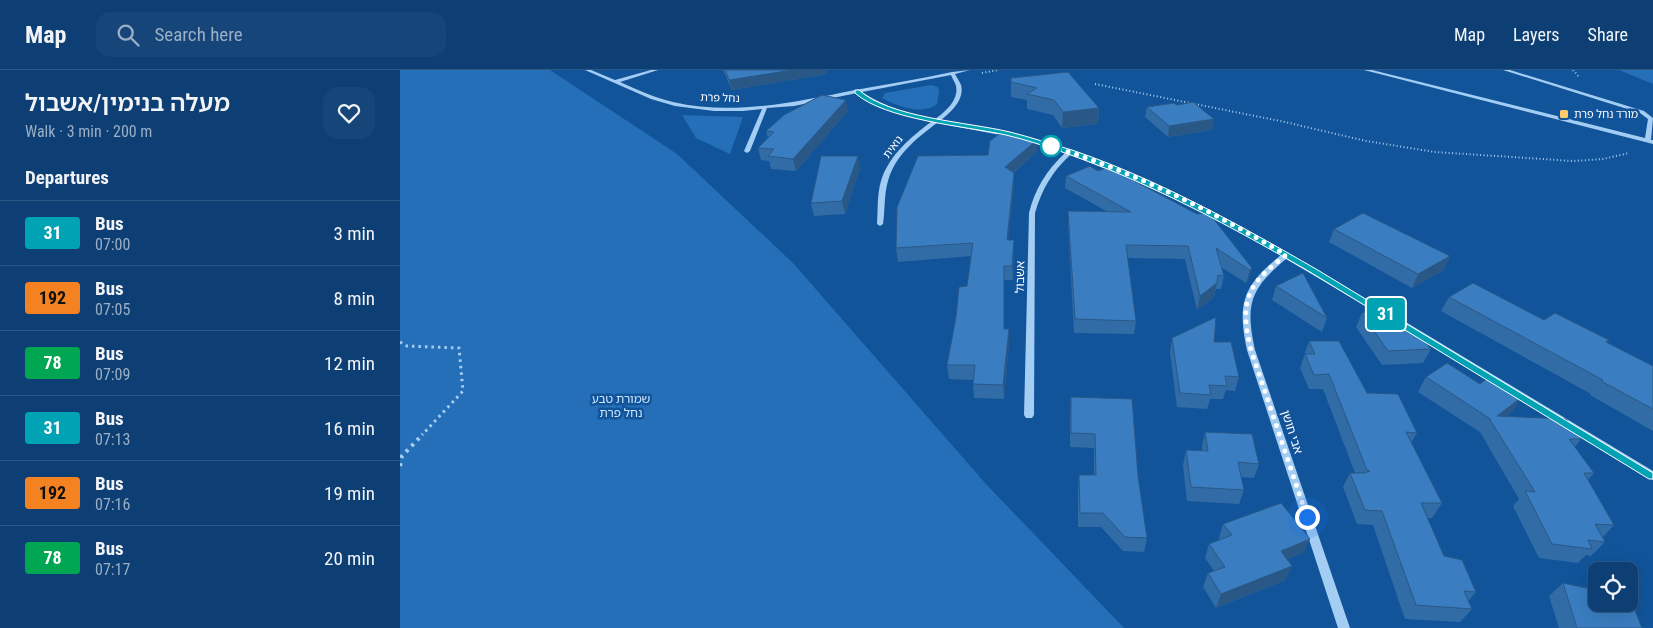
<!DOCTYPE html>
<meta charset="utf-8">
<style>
body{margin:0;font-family:"Roboto Condensed","Noto Sans Hebrew",sans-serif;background:#164679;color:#f1f3f6;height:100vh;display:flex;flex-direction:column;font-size:19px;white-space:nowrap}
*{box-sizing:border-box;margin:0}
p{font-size:16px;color:#9aafc5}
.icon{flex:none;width:28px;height:28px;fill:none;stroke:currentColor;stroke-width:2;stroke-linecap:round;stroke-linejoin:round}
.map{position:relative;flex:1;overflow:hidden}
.drawer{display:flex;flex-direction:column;background:#0d3f74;width:400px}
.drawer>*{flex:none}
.badge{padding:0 10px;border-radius:4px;font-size:18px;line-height:32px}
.fabs{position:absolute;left:1188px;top:492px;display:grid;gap:10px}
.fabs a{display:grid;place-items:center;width:50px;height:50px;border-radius:10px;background:#0d3f74;box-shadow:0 5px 20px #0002,0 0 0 1px #2d5886;font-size:25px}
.you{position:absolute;width:25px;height:25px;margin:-12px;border:4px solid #fff;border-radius:50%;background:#1a73e8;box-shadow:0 0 0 8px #1a73e833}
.map>.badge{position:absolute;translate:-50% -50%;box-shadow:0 0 0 2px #fff}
h2{padding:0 25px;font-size:19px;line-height:45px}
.round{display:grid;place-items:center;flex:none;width:52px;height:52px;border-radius:15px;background:#164679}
.overview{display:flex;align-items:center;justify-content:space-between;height:85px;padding:0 25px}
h1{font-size:24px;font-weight:600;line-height:38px}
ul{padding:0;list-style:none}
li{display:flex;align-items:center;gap:15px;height:65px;padding:0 25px;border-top:1px solid #2d5886}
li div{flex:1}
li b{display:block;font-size:19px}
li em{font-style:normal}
li .badge{min-width:55px;font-weight:700;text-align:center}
header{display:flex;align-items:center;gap:30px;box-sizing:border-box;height:70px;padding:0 25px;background:#0d3f74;border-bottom:1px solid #2d5886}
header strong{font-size:24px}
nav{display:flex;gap:28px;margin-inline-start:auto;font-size:18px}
.search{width:350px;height:45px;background:#164679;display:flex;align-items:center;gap:12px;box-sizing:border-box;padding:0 18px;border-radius:15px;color:#9aafc5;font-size:19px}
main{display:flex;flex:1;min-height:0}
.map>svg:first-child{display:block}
.green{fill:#246fb8}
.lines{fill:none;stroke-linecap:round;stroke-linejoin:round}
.path-far2{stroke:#a4cdf4;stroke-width:2;stroke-dasharray:1 2.5;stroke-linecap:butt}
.path-far1{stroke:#a4cdf4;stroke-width:3;stroke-dasharray:2.5 4;stroke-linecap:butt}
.path{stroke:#a4cdf4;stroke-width:4;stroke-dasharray:3 5;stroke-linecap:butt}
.minor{fill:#a4cdf4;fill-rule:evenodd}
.wall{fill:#326ca6}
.shaded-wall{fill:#295887}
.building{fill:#3a7ec1;stroke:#295887}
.line{fill:#00a3b4;stroke:#fff}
.walk{stroke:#fff;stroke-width:5;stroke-dasharray:0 9}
.poi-dot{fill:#ffca67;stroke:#11549a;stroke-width:2}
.stop-dot{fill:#fff;stroke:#00a3b4;stroke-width:2.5}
.labels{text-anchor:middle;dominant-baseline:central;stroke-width:5;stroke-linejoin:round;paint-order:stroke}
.far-street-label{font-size:11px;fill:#fff;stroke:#11549a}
.far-poi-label{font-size:11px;fill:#fff;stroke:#11549a;text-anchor:start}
.street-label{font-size:12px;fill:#fff;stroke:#11549a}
.park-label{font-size:12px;fill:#cce5fe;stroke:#11549a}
</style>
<header>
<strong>Map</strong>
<div class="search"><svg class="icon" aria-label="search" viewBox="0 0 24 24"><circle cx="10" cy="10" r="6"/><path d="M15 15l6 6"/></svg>Search here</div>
<nav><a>Map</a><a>Layers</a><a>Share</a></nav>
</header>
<main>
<section class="drawer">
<div class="overview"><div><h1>מעלה בנימין/אשבול</h1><p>Walk · 3 min · 200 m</p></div><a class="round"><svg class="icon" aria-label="heart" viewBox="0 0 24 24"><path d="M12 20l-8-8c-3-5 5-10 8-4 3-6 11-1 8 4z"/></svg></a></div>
<h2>Departures</h2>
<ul>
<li><span class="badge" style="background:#00a3b4;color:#fff">31</span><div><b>Bus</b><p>07:00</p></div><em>3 min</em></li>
<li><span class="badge" style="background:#f58220;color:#111">192</span><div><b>Bus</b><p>07:05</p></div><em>8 min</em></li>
<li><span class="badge" style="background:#00a651;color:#fff">78</span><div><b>Bus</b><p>07:09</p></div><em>12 min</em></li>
<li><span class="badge" style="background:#00a3b4;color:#fff">31</span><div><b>Bus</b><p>07:13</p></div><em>16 min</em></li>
<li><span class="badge" style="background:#f58220;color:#111">192</span><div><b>Bus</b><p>07:16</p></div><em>19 min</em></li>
<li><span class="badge" style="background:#00a651;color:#fff">78</span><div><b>Bus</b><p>07:17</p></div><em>20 min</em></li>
</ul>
</section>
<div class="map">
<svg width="1253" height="558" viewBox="0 0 1253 558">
<rect width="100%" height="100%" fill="#11549a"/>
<!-- green -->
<path class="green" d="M0 0H150L277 84 393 193 586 414 724 558H0Z
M1219 0H1253V14Z
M531 15 538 17 539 21 537 34C523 46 496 36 482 28L485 23Z
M282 45 343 47 330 84 296 68Z"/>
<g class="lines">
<!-- path-far2 -->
<path class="path-far2" d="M1173 0 1179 7
M582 3 598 0
M695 14 885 52 966 71 1035 82 1173 91 1203 89 1229 83"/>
<!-- path-far1 -->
<path class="path-far1" d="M0 272 7 276 59 278 63 321 22 365"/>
<!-- path -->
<path class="path" d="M0 396 2 386 23 364"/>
<!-- minor -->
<path class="minor" d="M185 0H191L215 10 251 0H258L220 12C238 20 255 28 273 32 333 46 396 32 455 20 487 14 520 9 552 2L570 0 555 4C557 8 560 12 561 15 565 30 550 43 541 50L593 59 614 65 611 67 537 53C517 68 495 85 488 111 484 124 485 140 483 154L480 156 477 154C478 140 477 124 481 111 489 85 511 67 531 52 505 46 479 39 457 23L394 36 367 38 350 81 347 83 344 81 362 39 343 41H314L275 36 251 29ZM551 5C552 8 555 12 556 16 559 30 545 42 535 49 509 44 484 37 462 22Z
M964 0H972L1245 68 1248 49 1240 43 1103 0H1110L1244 41 1253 48 1251 70H1253V74Z
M624 68 671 81 716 98 758 116 841 157 999 248 1253 401V410L993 252 886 189C850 219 845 234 855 280L950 558H938L847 280C837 233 843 216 881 185 813 146 743 112 670 85 652 102 642 119 635 143L634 345 632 348H626L624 345 629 143C635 119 646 101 665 83L624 70Z"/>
</g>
<!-- wall -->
<path class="wall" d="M323 0H426L427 4 332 20Z
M611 8 699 38 698 54 662 58 653 45 627 39V30L611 27Z
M777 35 814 49 812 60 768 67 745 47 747 37Z
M448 41 396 101 371 99 369 91 361 90 358 78 368 68 366 61Z
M637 70V82L613 103 614 116 608 170 614 183 613 210H604V259H609V273L604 329 574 328 573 314V310L549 309 547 295 567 216 571 186 498 192 496 178 588 85Z
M690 96 852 198 848 211 846 213 821 197 824 206 821 219H816L814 227 797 240 785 189 727 188 736 251 734 264 674 263 668 153V141H706L665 118 666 106Z
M460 98 445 144 414 146 411 133Z
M934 159 1050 186 1044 200 1012 218 929 172Z
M876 216 927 248 922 262 872 230Z
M1049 227 1144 250 1207 273 1253 296V361L1190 325 1191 324 1041 241Z
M962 243 1031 279 1023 293 982 295 956 257Z
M772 268 814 272 839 307 835 321 826 320 823 329H810L807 339 777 337 770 282Z
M909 271 967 323 1017 363 1011 373 1042 433 1032 448H1027L1044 486 1076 522 1068 531 1072 539 1060 552 1005 549 973 455 957 454 943 417 950 403H955L923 319H909L900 298Z
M1026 307 1080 314 1122 327 1112 342 1106 346 1181 369 1175 377 1194 403 1188 410 1214 455 1203 467 1205 472 1191 486 1186 485 1178 493 1139 488 1113 436 1119 429 1080 362 1018 322Z
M671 327 738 406 747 468 744 482 723 481 701 457H678V419L679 405H694V378L670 377V341Z
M805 362 859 394 854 408 841 407 844 420 839 434 787 431 783 395 786 380 802 381V376Z
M823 454 910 469 903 483 887 489 886 510 816 538 803 517 808 503 814 501 805 488 809 474 820 470 819 468Z
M1163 513 1242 558H1159L1149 526Z"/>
<!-- shaded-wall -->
<path class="shaded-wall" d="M393 0H426L427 4 332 20 329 10Z
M446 30 448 41 396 101 393 89Z
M699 38 698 54 662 58 663 42Z
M814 49 812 60 768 67 769 56Z
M637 70V82L605 109V97Z
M458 86 460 98 445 144 442 131Z
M614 103V116L607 183V170Z
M614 170V183L613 210 612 196Z
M1050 186 1044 200 1012 218 1018 204Z
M852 198 848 211 846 213 850 200Z
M817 213 814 227 797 240 800 226Z
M609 259V273L604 329 603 315Z
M1122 327 1112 342 1094 355 1097 346Z
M910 469 903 483 874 495 881 481Z
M892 496 886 510 816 538 821 524Z"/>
<!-- building -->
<path class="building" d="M325 0H393L329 10Z
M668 2 699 38 663 42 654 30 627 24 637 18 611 12V8Z
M422 25 446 30 393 89 368 86 374 79 358 78 374 62 366 61 384 45Z
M793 32 814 49 769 56 747 37 774 33 777 35Z
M603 61 637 70 605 97 614 103 607 170H614L612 196H604V259H609L603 315 573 314 575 295H547L556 247 559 217 567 216 573 173 496 178 497 137 518 86 588 85 590 71Z
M421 86H458L442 131 411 133Z
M690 96 698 101 708 97 797 144 809 143 852 198 850 200 816 178 824 206 818 205 817 213 800 226 788 176 726 175 736 251 675 249 668 141 731 142 666 106Z
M963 143 1050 186 1018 204 934 159Z
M903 203 927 248 876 216Z
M1073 213 1144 250 1155 243 1209 270 1206 272 1253 296V339L1201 311 1203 310 1049 227Z
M986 242 1000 260 1015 259 1031 279 988 281 962 243Z
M816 247 814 272H831L839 307 825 306 827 316 809 315 811 325 780 323 772 268Z
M909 271H939L967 323 998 324 1017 363 1006 362 1042 433H1021L1044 486 1062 490 1076 522 1064 521 1072 539 1016 535 982 441 965 440 950 403H964L970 401 967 400 929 304 914 305 905 284H915Z
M1047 293 1080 314 1089 307 1122 327 1097 346 1166 349 1181 369H1169L1194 403H1184L1214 455 1195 454 1205 472 1188 470 1192 479 1152 474 1125 421 1135 422 1089 348 1026 307Z
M671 327 732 329 738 406 747 468 725 467 703 443H680L679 405H696L695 364 671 363Z
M805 362 852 364 859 394 838 392 844 420 791 417 786 380 808 381Z
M881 433 910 469 881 481 892 496 821 524 808 503 825 497 809 474 832 465 823 454Z
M1163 513 1196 520V534H1229V528H1230L1242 558H1177Z"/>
<!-- line -->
<path class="line" d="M455 20H459C490 48 568 52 610 62 630 67 651 74 672 80 757 109 838 154 916 199L1253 403V409H1249L910 202C832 157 753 114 668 84 648 77 627 70 606 65 565 56 485 50 455 23Z"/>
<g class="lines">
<!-- walk -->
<path class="walk" d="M651 76C675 84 699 92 723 102 779 125 834 154 886 185 846 215 839 232 851 280L907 447"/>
</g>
<!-- markers -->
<rect class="poi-dot" x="1159" y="39" width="10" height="10" rx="2.5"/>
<circle class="stop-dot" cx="651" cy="76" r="10"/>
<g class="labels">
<!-- far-street labels -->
<g class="far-street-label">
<text transform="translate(320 28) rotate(2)">נחל פרת</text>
<text transform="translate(493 77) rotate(-53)">נואית</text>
</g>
<!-- far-poi labels -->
<g class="far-poi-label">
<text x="1174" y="44">מורד נחל פרת</text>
</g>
<!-- street labels -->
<g class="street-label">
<text transform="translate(620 207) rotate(-89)">אשבול</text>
<text transform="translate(892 362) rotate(72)">אבי חושן</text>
</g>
<!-- park labels -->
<g class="park-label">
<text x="221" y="329">שמורת טבע<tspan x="221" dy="14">נחל פרת</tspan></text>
</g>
</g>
</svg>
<div class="fabs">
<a><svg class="icon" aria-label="locate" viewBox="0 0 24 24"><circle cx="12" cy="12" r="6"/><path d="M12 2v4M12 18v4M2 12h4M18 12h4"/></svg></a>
</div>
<div class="you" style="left:907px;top:447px"></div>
<b class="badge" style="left:986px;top:244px;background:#00a3b4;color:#fff">31</b>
</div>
</main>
